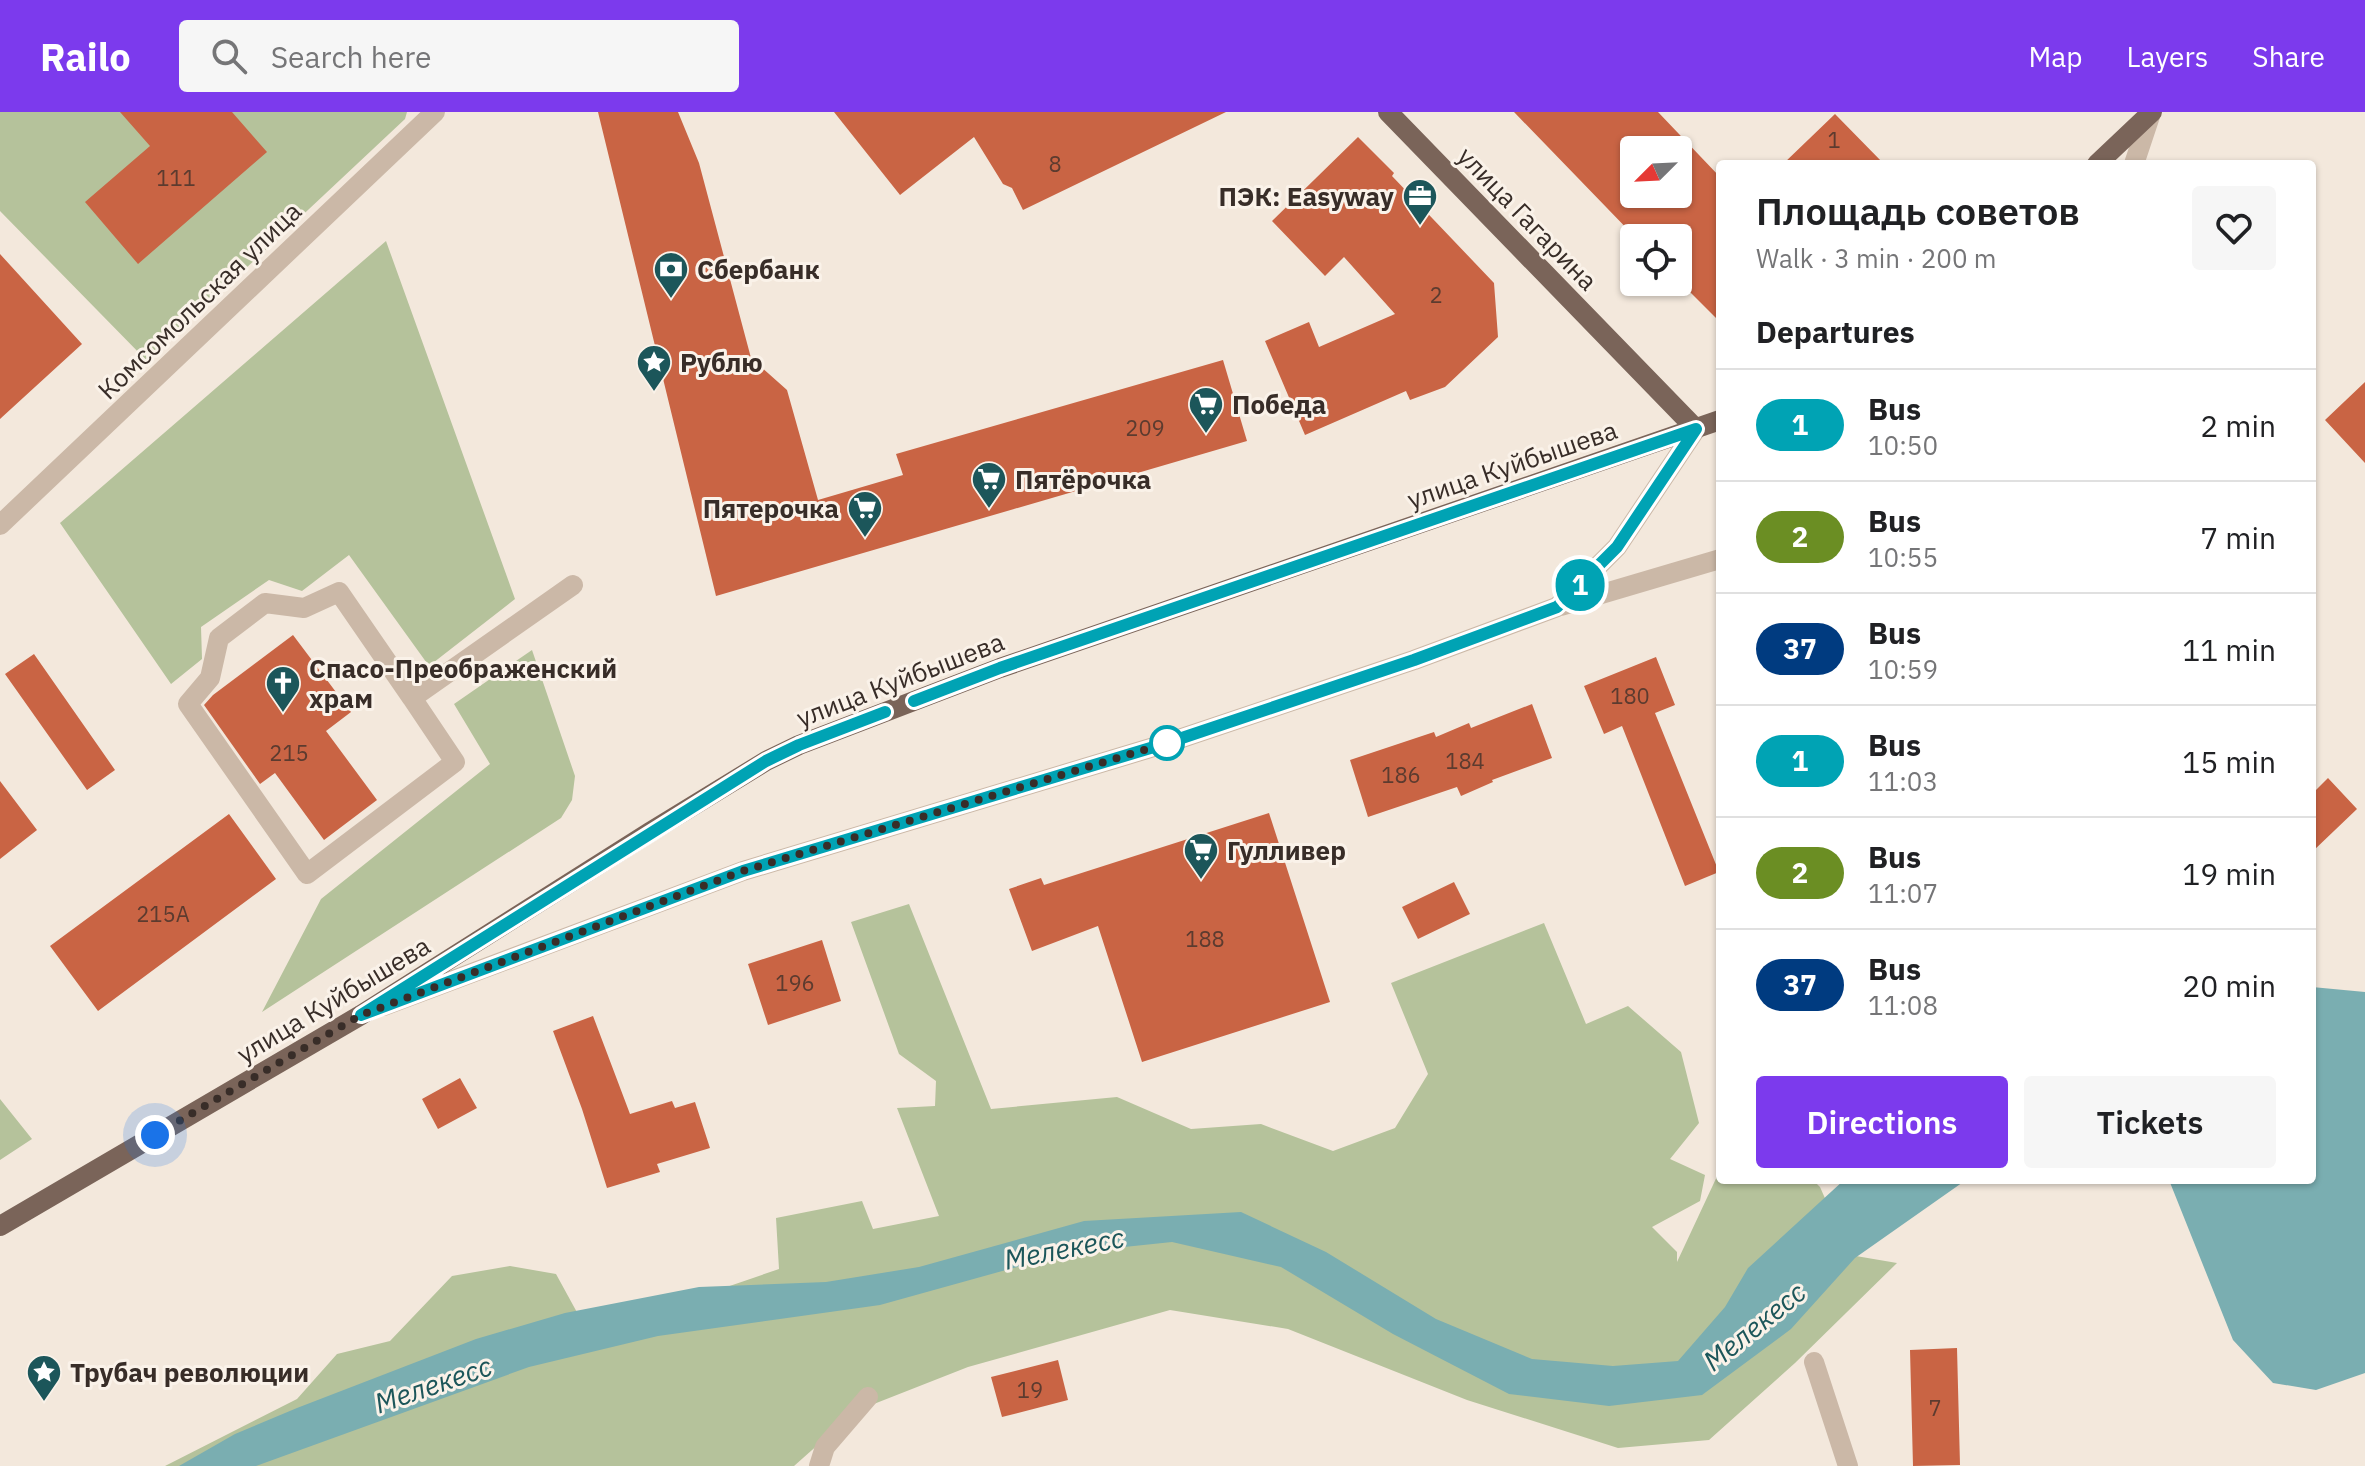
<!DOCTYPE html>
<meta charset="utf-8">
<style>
body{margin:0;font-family:"IBM Plex Sans",sans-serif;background:#f6f6f6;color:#202124;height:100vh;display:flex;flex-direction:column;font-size:30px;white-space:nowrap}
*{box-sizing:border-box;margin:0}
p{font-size:26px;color:#757577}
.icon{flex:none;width:44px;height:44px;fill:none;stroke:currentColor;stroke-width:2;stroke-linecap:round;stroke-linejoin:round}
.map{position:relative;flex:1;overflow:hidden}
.drawer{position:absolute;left:1716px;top:48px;width:600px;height:1024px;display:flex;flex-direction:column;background:#fff;border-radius:8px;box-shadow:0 2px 6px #0004}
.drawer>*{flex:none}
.badge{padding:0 16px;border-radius:26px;font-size:28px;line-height:52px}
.needle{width:52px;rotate:246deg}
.fabs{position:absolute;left:1620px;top:24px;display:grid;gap:16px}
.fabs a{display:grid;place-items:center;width:72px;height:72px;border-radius:8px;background:#fff;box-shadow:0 2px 6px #0004;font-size:40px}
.you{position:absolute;width:40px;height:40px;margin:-20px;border:6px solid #fff;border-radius:50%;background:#1a73e8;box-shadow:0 0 0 12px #1a73e833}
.map>.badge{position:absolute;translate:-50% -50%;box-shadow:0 0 0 4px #fff}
h2{padding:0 40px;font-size:30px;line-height:72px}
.round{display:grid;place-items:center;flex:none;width:84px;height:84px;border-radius:8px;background:#f6f6f6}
.headline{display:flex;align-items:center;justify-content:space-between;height:136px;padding:0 40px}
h1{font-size:38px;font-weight:600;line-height:60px}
.cta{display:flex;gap:16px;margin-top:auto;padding:16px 40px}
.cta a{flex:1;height:92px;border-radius:8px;background:#7c3aed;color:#fff;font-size:32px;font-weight:600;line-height:92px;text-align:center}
.cta a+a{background:#f6f6f6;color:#202124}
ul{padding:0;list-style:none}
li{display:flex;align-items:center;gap:24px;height:112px;padding:0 40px;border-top:2px solid #e0e0e0}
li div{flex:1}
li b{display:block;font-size:30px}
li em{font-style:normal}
li .badge{min-width:88px;font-weight:700;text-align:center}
header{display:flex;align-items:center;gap:48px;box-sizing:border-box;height:112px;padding:0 40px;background:#7c3aed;color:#fff}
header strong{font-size:38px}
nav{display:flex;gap:44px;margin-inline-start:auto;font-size:28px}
.search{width:560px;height:72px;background:#f6f6f6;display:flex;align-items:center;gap:20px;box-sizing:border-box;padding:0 28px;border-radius:8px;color:#757577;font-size:30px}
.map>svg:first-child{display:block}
.green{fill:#b5c29b}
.water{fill:#7aaeb1}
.building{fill:#c96444;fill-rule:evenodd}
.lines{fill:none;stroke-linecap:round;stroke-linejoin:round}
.minor{stroke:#cbb8a7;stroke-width:20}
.major{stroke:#7a6459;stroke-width:20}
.line-casing{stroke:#fff;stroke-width:18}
.line{stroke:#00a3b4;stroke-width:12}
.walk{stroke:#382d28;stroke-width:8;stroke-dasharray:0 14.4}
.stop-dot{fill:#fff;stroke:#00a3b4;stroke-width:4}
.labels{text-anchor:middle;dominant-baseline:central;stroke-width:6;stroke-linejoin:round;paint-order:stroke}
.number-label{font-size:22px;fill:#5c3b2f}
.poi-label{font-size:26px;font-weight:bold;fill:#382d28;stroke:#faf2e9;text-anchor:start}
.street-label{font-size:26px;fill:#382d28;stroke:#faf2e9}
.water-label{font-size:28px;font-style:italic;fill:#1c565a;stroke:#faf2e9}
</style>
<header>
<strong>Railo</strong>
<div class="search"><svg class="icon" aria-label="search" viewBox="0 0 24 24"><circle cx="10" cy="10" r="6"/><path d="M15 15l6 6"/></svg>Search here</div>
<nav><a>Map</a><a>Layers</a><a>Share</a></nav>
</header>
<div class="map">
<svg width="2365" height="1354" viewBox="0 0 2365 1354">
<rect width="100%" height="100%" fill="#f3e8dc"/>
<!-- green -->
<path class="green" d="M0 0H407L405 7 147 249 0 99Z
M386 129 515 487 429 554 349 443 302 479 269 468 201 515 202 547 171 572 60 411Z
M532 538 575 664 572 688 561 706 262 900 321 787 490 652 454 592Z
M909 792 991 997 1117 985 1191 1017 1261 1012 1333 1039 1395 1016 1428 962 1391 871 1544 811 1586 912 1628 894 1681 940 1699 1011 1670 1047 1705 1063 1700 1089 1652 1115 1677 1140V1150L1720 1058V1068H1813L1820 1075 1850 1143 1897 1151 1795 1251 1709 1328 1618 1336 1467 1288 1288 1217 1170 1198 968 1255 856 1299 794 1354H165L297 1287 337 1242 390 1229 452 1164 510 1154 556 1162 579 1204 677 1192 779 1157 776 1106 862 1089 873 1117 939 1104 897 996 935 994 936 969 899 942 851 810Z
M0 987 32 1027 0 1048Z"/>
<!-- water -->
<path class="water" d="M2312 875 2365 880V1261L2316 1278 2273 1271 2233 1228 2169 1068H2312Z
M1844 1068H1966L1855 1146 1791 1217 1702 1283 1609 1294 1509 1282 1393 1222 1281 1155 1172 1130 1067 1141 880 1193 658 1224 529 1255 256 1354H179L235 1322 297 1296 476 1227 565 1201 699 1175 826 1170 919 1155 1084 1109 1241 1100 1326 1140 1436 1207 1532 1247 1613 1254 1678 1249 1725 1195 1748 1156Z"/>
<!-- building -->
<path class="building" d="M120 0H232L267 40 138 152 85 90 150 34Z
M598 0H678L699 51 751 246 787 278 818 388 903 363 896 342 1223 248 1247 329 716 484Z
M834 0H1226L1023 98 1012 76 1003 72 974 25 900 83Z
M1514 0H1658L1720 65V210L1678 168V126H1636ZM1634 38H1678V82H1634Z
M1835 2 1884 52H1783Z
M1358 25 1394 61 1392 64 1494 171 1498 225 1445 275 1410 288 1406 279 1305 323 1265 229 1309 210 1319 235 1395 202 1344 145 1325 164 1272 109Z
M0 142 82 232 0 307Z
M2365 270V351L2325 308Z
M293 523 351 600 326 619 377 688 324 728 275 661 260 672 204 593 213 583Z
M34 542 115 658 87 678 5 562Z
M1656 545 1675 593 1655 601 1719 760 1685 774 1622 614 1604 622 1584 574Z
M1532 592 1552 646 1492 668 1493 670 1461 684 1457 675 1368 705 1350 648 1434 620 1436 625 1469 611 1471 616Z
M2328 666 2357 697 2312 740V682Z
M0 669 37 718 0 747Z
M1269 701 1330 890 1142 950 1098 814 1032 839 1009 777 1041 766 1044 773Z
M229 702 276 767 98 899 50 834Z
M1454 770 1470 802 1418 827 1402 795Z
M822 828 841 889 768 913 748 852Z
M593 904 630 1002 672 989 675 996 695 990 710 1036 657 1052 660 1060 607 1076 582 997 553 919Z
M460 966 477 996 438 1017 422 987Z
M1957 1236 1960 1353 1913 1354 1910 1238Z
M1058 1248 1068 1288 1002 1305 991 1265Z"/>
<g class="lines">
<!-- minor -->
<path class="minor" d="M2134 52 2151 1
M0 413 435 0
M1561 494 1720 447
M412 586 455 650 307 762 188 592 210 566 219 526 265 491 304 496 339 480 412 586 573 473
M384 894 743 759 1167 631 1414 548 1557 495 1617 435 1696 317
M1814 1250 1848 1354
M819 1354 825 1335 868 1285"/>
<!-- major -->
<path class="major" d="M1388 0 1696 317
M2097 52 2152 0
M0 1114 361 903 650 720 766 649 799 633 1000 556 1720 308"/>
</g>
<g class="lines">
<!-- line casing -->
<g class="line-casing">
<path id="line" d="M885 600 799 633 766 649 361 903 743 759 1167 631 1414 548 1557 495 1617 435 1696 317 1000 556 914 589"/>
</g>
<!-- line -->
<use href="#line" class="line"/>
<!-- walk -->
<path class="walk" d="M155 1023 361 903 743 759 1167 631"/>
</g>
<!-- icons -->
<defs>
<g id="office-pin" transform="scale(1.8)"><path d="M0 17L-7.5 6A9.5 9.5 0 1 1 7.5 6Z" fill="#1c565a" stroke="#faf2e9"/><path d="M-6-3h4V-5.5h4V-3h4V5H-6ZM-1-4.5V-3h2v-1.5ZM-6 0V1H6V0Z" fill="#fff"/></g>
<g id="bank-pin" transform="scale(1.8)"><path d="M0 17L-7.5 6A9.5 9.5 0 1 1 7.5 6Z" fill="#1c565a" stroke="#faf2e9"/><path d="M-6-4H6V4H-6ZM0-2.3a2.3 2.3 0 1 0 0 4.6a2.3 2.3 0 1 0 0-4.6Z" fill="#fff"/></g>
<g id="sight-pin" transform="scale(1.8)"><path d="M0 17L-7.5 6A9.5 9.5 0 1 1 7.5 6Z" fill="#1c565a" stroke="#faf2e9"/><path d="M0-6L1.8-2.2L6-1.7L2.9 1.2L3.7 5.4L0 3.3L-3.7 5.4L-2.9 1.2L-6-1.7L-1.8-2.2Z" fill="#fff"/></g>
<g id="supermarket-pin" transform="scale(1.8)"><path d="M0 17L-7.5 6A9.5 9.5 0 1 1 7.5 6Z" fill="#1c565a" stroke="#faf2e9"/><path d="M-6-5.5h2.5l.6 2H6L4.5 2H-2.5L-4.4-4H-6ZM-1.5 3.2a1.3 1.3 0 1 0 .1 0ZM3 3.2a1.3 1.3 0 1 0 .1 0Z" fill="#fff"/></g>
<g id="church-pin" transform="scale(1.8)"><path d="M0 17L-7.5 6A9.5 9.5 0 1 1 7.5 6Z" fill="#1c565a" stroke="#faf2e9"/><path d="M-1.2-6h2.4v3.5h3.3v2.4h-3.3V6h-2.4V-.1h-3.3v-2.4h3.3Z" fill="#fff"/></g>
</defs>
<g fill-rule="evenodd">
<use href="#office-pin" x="1420" y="84"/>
<use href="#bank-pin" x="671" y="157"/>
<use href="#sight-pin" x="654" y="250"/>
<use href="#supermarket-pin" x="1206" y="292"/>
<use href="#supermarket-pin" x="989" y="367"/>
<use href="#supermarket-pin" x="865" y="396"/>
<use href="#church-pin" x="283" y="571"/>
<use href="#supermarket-pin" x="1201" y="738"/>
<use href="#sight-pin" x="44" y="1260"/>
</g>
<!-- markers -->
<circle class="stop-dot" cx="1167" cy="631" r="16"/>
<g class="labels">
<!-- number labels -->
<g class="number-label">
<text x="1834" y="27">1</text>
<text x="1055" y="51">8</text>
<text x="176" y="65">111</text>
<text x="1436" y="182">2</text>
<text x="1145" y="315">209</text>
<text x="1630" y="583">180</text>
<text x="289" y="640">215</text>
<text x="1465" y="648">184</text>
<text x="1401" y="662">186</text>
<text x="163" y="801">215А</text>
<text x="1205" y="826">188</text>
<text x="795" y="870">196</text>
<text x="1030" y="1277">19</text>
<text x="1935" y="1295">7</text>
</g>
<!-- poi labels -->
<g class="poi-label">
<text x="1394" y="84" text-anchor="end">ПЭК: Easyway</text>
<text x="697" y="157">Сбербанк</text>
<text x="680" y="250">Рублю</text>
<text x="1232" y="292">Победа</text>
<text x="1015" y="367">Пятёрочка</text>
<text x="839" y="396" text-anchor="end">Пятерочка</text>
<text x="309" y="556">Спасо-Преображенский<tspan x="309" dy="30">храм</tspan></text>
<text x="1227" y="738">Гулливер</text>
<text x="70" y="1260">Трубач революции</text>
</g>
<!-- street labels -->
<g class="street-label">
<text transform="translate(1528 106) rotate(46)">улица Гагарина</text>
<text transform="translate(199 188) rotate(-44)">Комсомольская улица</text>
<text transform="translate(1512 352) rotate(-19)">улица Куйбышева</text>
<text transform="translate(900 567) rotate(-21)">улица Куйбышева</text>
<text transform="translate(333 887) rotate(-31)">улица Куйбышева</text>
</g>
<!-- water labels -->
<g class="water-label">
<text transform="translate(1064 1136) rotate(-11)">Мелекесс</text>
<text transform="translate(1754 1214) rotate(-39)">Мелекесс</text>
<text transform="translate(433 1272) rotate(-19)">Мелекесс</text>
</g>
</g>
</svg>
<div class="fabs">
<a><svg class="needle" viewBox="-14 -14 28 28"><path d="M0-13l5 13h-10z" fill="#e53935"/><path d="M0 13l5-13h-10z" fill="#757577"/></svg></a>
<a><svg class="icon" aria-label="locate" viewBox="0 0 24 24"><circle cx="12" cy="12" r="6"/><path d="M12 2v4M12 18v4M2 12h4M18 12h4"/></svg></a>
</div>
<div class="you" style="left:155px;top:1023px"></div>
<b class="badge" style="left:1580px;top:473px;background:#00a3b4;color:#fff">1</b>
<section class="drawer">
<div class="headline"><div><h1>Площадь советов</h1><p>Walk · 3 min · 200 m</p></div><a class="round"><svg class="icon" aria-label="heart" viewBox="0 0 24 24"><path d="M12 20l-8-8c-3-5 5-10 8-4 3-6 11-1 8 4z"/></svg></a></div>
<h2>Departures</h2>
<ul>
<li><span class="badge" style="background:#00a3b4;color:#fff">1</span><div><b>Bus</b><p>10:50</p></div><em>2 min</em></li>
<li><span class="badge" style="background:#6b8e23;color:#fff">2</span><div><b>Bus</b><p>10:55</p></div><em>7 min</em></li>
<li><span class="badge" style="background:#003b80;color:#fff">37</span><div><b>Bus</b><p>10:59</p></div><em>11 min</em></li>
<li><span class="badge" style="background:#00a3b4;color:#fff">1</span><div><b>Bus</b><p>11:03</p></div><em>15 min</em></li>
<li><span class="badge" style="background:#6b8e23;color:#fff">2</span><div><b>Bus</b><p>11:07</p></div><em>19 min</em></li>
<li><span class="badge" style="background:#003b80;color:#fff">37</span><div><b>Bus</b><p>11:08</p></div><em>20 min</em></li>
</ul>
<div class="cta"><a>Directions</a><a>Tickets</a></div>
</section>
</div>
